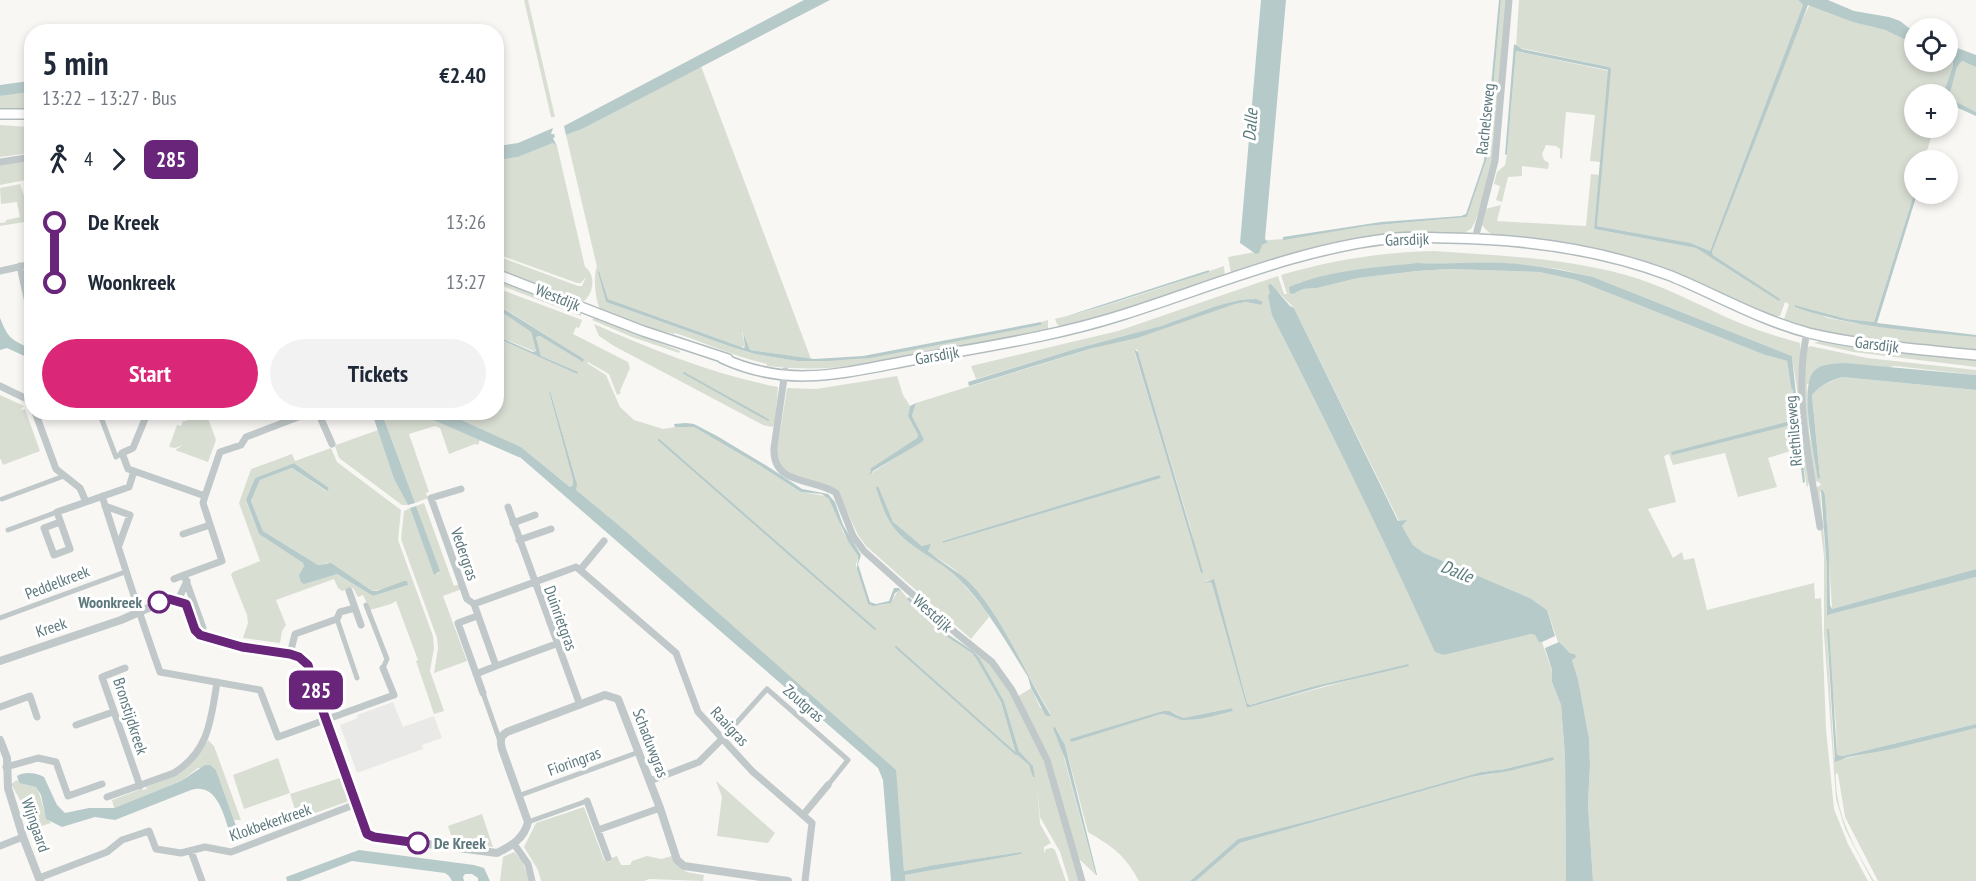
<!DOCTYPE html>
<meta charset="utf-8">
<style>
body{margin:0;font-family:"PT Sans Narrow",sans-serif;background:#f2f2f3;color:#1f2937;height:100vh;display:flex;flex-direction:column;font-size:22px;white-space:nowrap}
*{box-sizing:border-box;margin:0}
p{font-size:20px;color:#747a83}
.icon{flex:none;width:33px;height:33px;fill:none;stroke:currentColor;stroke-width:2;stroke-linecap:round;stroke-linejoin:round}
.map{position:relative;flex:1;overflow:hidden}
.side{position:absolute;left:24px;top:24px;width:480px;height:396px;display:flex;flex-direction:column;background:#fff;border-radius:24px;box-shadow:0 3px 9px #0003}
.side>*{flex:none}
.badge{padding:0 12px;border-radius:9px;font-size:21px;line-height:39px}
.tools{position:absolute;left:1904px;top:18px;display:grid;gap:12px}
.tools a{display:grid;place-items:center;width:54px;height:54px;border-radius:50%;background:#fff;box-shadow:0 3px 9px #0003;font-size:30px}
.map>.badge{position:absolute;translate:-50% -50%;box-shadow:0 0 0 3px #fff}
.legs{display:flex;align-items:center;gap:9px;height:66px;padding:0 18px;font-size:20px}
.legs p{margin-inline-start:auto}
.summary{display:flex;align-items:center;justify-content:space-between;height:102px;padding:0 18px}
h1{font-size:33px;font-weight:700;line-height:45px}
.cta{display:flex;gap:12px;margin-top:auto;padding:12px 18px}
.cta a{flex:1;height:69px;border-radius:36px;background:#db2777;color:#fff;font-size:24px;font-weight:700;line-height:69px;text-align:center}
.cta a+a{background:#f2f2f3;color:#1f2937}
ul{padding:0 18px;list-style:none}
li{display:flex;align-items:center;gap:21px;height:60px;font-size:22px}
li i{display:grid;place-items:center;width:9px;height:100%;margin:0 8px;background:currentColor}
li i::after{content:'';width:15px;height:15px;margin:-8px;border:4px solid;border-radius:50%;background:#fff}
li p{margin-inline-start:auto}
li:first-child i{background:linear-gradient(#0000 50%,currentColor 0)}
li:last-child i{background:linear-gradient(currentColor 50%,#0000 0)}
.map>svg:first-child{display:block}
.built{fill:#e9e9e8}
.green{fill:#d9ded3;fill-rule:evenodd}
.water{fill:#b6caca}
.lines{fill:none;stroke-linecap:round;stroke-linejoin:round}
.stream{stroke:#b6caca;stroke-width:2}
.secondary-casing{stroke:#b2bcbe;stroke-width:12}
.pedestrian{stroke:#c0c8c9;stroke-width:5}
.minor{stroke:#c0c8c9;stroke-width:7}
.tertiary{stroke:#c0c8c9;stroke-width:8}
.secondary{stroke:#fff;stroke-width:9}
.line-1-casing{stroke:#fff;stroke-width:14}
.line-1{stroke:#68257a;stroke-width:9}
.stop-1-dot{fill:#fff;stroke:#68257a;stroke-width:3}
.labels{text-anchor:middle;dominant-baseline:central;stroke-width:6;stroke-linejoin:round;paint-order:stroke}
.street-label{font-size:16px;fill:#5c787d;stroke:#fff}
.stop-label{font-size:16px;font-weight:bold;fill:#5c787d;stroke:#fff;text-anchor:end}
.water-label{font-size:18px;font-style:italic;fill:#5a7d7d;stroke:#fff}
</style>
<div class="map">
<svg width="1976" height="881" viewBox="0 0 1976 881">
<rect width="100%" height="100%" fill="#f8f7f4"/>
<!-- built -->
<path class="built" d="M393 702 403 727 434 716 442 738 422 745 423 749 357 773 340 725 358 718 357 715Z"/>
<!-- green -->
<path class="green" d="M524 0H528L555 117H551Z
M1501 0H1508L1491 172 1475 222 1471 229 1464 233 1422 234 1231 273 1228 257 1255 252 1256 254 1261 245 1268 240 1284 239 1367 226 1467 217 1487 158Z
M1519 0H1798L1803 5 1710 251 1678 241 1597 226 1609 67 1516 47Z
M1810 4 1865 25 1885 30 1914 44V62H1947V56L1954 59 1953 66 1943 94H1914V128H1934L1924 160H1914V194L1874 322 1847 319 1798 306 1828 318 1854 323 1976 337V351C1924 345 1871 342 1819 330 1808 328 1793 326 1784 319L1789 304 1785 302 1780 316 1774 317 1673 273 1500 237C1491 234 1486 232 1481 223L1485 209 1501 205 1497 221 1586 226 1591 174 1599 175 1594 229 1696 248 1780 300 1713 255 1712 252 1798 28Z
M1516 51 1609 71 1600 162 1590 161 1595 115 1566 112 1562 159 1560 158V149L1556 146 1546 145 1542 154 1544 160 1549 163 1548 169 1522 166V176L1508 177 1502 202 1496 200 1500 186 1494 184 1497 172 1505 165 1507 154Z
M1962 61 1976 67V112L1949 98 1957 67Z
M701 66 811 359 750 350 744 334 742 332 745 346 741 347 608 299 599 271 606 302 732 347 755 354 797 361 857 359 1041 325V322L1048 320V329L1044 331C955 349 857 377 767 366V364C735 357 706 343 675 333L674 334 645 327 601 310C595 303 593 274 597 267L566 135 582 129Z
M31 92V109H0V96Z
M0 125 29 127 31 153 0 157Z
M553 143 557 146 585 267C596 274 594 293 584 301L578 300 497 270V256L578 286H582L586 277 581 283H577L497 254V160L518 157Z
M25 161 31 162V179L0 185V165Z
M20 184 31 215V221L0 226V223L6 222V220L20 217 17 202 1 204 0 188Z
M1435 251C1504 256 1573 258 1639 279 1672 290 1703 307 1735 321 1756 330 1778 337 1800 343L1810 480 1807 488 1801 451 1798 397 1792 356 1593 277 1559 269 1504 263H1416L1338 273 1298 283 1293 294 1303 289 1317 288 1358 278 1417 271 1449 269 1539 272 1576 280 1765 355 1787 361 1791 387 1793 391 1795 418 1783 427 1791 425 1795 427 1797 449 1768 458 1777 487 1738 497 1725 453 1673 465 1669 454 1664 456 1676 502 1648 509 1673 558 1682 552 1684 560 1694 558 1707 610 1814 583 1815 599 1821 598 1826 729 1834 809 1848 844 1868 881H1593L1588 804 1590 765 1589 738 1578 679 1572 660 1575 654 1570 653 1558 642 1547 610 1530 598 1424 553 1413 545 1399 521 1294 308 1278 292 1339 445 1435 651 1444 655 1531 634 1535 635 1539 641 1542 642 1552 671V682L1561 705 1565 756 1566 881H1196L1240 843 1471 777 1492 774 1553 757 1505 769 1481 772 1316 819 1238 839 1190 881H1139C1124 854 1114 848 1088 832L1065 745 1056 728 1096 875 1079 859 1064 807 1017 697 1031 688 1040 707 1051 715 1004 633 972 585 954 569 931 554 927 549 904 533 893 522 876 488 889 520 899 533 956 575 986 611 989 617 971 639 866 546 858 535 838 492 800 479 782 468 776 457 787 388 816 389 897 376 903 395 910 406 908 416 918 435 917 438 871 468V475L873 472 922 441 924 439 912 416 916 403 1235 304 1246 302 1261 305 1256 299 1216 306 1161 326 1075 349 976 379 971 366 1118 331 1278 276 1284 294H1287L1281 275C1332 260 1383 252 1435 251ZM1137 349 1190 526 1201 573 1134 350ZM1159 475 1160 478 943 543V541ZM1214 580 1247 703 1250 705 1311 687 1408 664 1247 708 1212 584 1210 582 1204 581ZM1232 708 1233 711C1216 715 1196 721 1179 719 1172 718 1169 714 1161 714L1070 741 1163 711 1174 713 1183 718Z
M1224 266 1225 277 1123 311 1062 328 1057 324 1055 319C1112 306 1169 285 1224 266Z
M496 278 581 312V316L497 284Z
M497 288 582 320 579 328 576 327 573 334 628 362 630 368 620 391 621 393 617 395 609 374 588 362 587 363 606 375 620 407 634 420 663 429 681 426 694 427 759 465 801 492 826 496 833 503 843 532 858 556 856 565 868 604C876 604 887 607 892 600 896 596 896 592 900 589L908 599 941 633 972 653 977 660 1001 702 1016 754 1029 765 1035 777 1033 766 1019 751 1004 701 979 657 983 655C1040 716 1056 803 1079 881H1069L1060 852 1040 817 1037 786 1040 824 1051 843 1044 847V853L1046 849 1052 848 1055 850 1066 881H905L904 875 1022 854 1021 852 934 865 904 871 895 770 621 527 575 490 576 480 550 392H549L573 480V485L570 487 521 447 446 413 496 412 497 338 577 374V372L541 356 536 337 540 336 583 361 584 359 497 304Z
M497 309 531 332 536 352 497 336Z
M595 317 680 351 679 353 632 337 592 320Z
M594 324C653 350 715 375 778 387L775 424 772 427 763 425 614 346 599 336Z
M1822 340 1976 359V367L1853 352 1814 343Z
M1810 346 1867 358 1976 370V375L1895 366 1807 384 1809 431 1818 478H1820L1812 394C1820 385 1830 382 1842 377L1976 390V569L1832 609 1825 495 1823 490 1820 492 1827 570V616L1831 614 1976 577V724L1843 756 1837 755 1836 725 1827 634 1834 757 1838 760 1976 728V881H1878L1845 817 1838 774 1836 773C1834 812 1855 848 1874 881H1872L1845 829 1836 799 1824 634V556L1816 491 1817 487 1821 485 1820 483 1814 480C1807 436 1801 392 1807 348Z
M0 395 24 406 20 410 25 409 40 451 3 465 0 458Z
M191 412 206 413 216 440 208 462 175 450 183 445 175 448 169 447 177 425 181 426 183 421H187Z
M394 413H417L480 440 478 445 475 444 449 454 440 428 435 426 409 434 429 492 426 493 428 498 415 503 384 419 385 416Z
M378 430 394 479 408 505H402L339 458 335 446 336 445Z
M331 448 337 462 401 510 398 540 433 636 434 648 430 671 444 711 434 714 416 661 418 660 396 601 391 604 370 610 363 595 358 597 353 588 342 591 338 588 334 579 276 600 286 625 282 631 280 643 243 638 248 623 247 615 231 575 233 572 260 561 239 503 251 469 292 454 295 461ZM294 463 329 488 326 491 292 468 260 480 251 501 263 531 318 565 328 563 372 591 408 585 373 596 337 574 299 575 304 566 303 563 259 534 246 501 255 478Z
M424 503 454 586 460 584 462 589 443 596 467 661 434 673 438 648 437 638 401 539 404 511 410 508 432 569 434 574 439 573 416 506Z
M208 740 214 746 241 820H234L216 770 198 768 181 781 114 808 112 800 141 789 142 790 147 789 146 787C175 776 192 768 208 740Z
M278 758 290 793 244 809 233 775Z
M340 778 349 801 298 819 290 794Z
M17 780 19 783 36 787C43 798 42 814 51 823L29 830 20 800 11 784Z
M716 781 775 833 768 843 717 836 722 797Z
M584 807 604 860 610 862 611 858 617 856 621 865H630L632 861 647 856 661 859 672 856C681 873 686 872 704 875L703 881 649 879 644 881H541L538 870 524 847 536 823Z
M482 814 493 847 453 841 448 826Z
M514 852 523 862 529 881H500L503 857Z"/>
<!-- water -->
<path class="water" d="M804 0H830L582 129 566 135 564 126Z
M1261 0H1286L1265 239 1268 242 1262 245 1259 253 1256 254 1240 243Z
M1499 0H1501L1487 158 1467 217 1367 226 1283 240V237L1381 222 1461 216 1466 214 1484 161Z
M1798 0H1828L1854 11 1889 17 1900 21 1914 32V44L1885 30 1853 22 1808 5 1712 252 1713 255 1780 299 1779 301 1696 248 1594 229 1608 70 1516 51 1507 154 1505 155 1514 44 1522 49 1609 67 1611 69 1597 226 1690 243 1710 251 1803 5Z
M1947 44 1976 55V67L1962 61 1957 67 1949 98 1976 112V116L1947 103V94H1943L1953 66V58L1947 56Z
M29 81H31V92L0 96V85Z
M553 128 551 134H554L555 137 553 138 557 146 553 143 518 157 497 160V146L518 143Z
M1914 194H1917L1877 323 1976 335V337C1915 331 1853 328 1795 307V305L1798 306 1847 319 1874 322Z
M1416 263C1445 264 1475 262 1505 263 1535 265 1564 270 1593 277L1792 356 1805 482 1803 483 1795 427 1791 425 1672 455 1671 452 1794 420 1793 391 1791 387 1787 361 1765 355 1576 280 1539 272 1449 269 1417 271 1358 278 1317 288 1303 289 1293 294 1290 293 1289 287C1328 270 1374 268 1416 263Z
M1209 270V272L1100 307 1064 317Z
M599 271 608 299 744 348 745 346 743 332 750 350 814 359 863 356 1041 322V325L870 358 827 361H797L755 354 732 347 606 302 598 272Z
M1271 284 1290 306 1294 308 1398 521 1407 520 1402 526 1413 545 1424 553 1530 598 1547 610 1555 636 1542 642H1539L1535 635 1531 634 1444 655 1435 652C1383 538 1329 426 1272 315L1268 295 1270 294 1268 285Z
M1256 299 1263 302 1261 305 1246 302 1235 304 1137 338 1093 348 969 386 968 382 1075 349 1161 326 1216 306 1241 300Z
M496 304 584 359 583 362 540 336 536 337 541 356 578 372 577 374 497 338V336L533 352 536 351 531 332 497 309Z
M0 318C9 340 11 339 31 349V359L7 348 0 350Z
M1134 349 1138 352 1203 572 1201 573Z
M1845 363 1976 375V390L1842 377C1830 381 1820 385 1812 395L1820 478 1818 479C1814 456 1799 387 1814 371 1821 363 1836 364 1845 363Z
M550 391 577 484 576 490 621 527 896 770 904 871 934 865 1021 852 1022 854 905 875V881H891L883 780 878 768 521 458 417 413H446L521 447 570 487 573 485V480L549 392Z
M916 403 912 416 924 439 922 442 873 471 870 476 871 468 917 438 918 435 908 416 910 406Z
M372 413H394L385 416 384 419 415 503 408 505 394 479Z
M686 423 694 424 717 436 767 466 802 489 828 494 835 502 843 525 861 555 858 564 870 602 876 604 889 601 894 588H899L900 590 895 593 891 603 873 606 868 604 857 569 858 556 848 541 829 499 822 494 801 492 759 465 694 427H675L674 424Z
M294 463 329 488 327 491 292 468 260 480 251 501 263 531 318 565 331 563 372 591H377L404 581H407L408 585 373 596 337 574 304 584 301 582 299 575 304 566 303 563 259 534 246 500 255 478Z
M1159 475 1161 478 943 543V541Z
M878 486 893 522 922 546 931 544 928 551C942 564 959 571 972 585 1005 622 1025 674 1051 716H1046L1031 688 1028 677C1007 643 986 606 958 578 938 558 905 547 890 522 884 512 880 499 876 488Z
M1821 490H1823L1825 495 1829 553 1830 605 1832 609 1976 569V577L1831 614 1827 616V570Z
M416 506 440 571 434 575 410 508Z
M1214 579 1247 703 1250 705 1311 687 1408 664 1409 666 1324 686 1247 708 1212 584 1210 582 1203 583Z
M909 597 943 631 973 651 979 657 1004 701 1019 751 1033 766 1035 777H1033L1029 765 1016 754 1001 702 977 660 972 653 941 633 907 599Z
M1827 629H1829L1837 755 1843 756 1976 724V728L1892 749 1848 757 1835 762Z
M1559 642 1570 653 1575 654 1576 657 1572 660 1578 679 1589 738 1590 765 1588 804 1593 881H1566L1565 756 1561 705 1552 682V670L1545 648Z
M1232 708 1233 711C1218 715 1201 720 1184 720 1176 720 1170 714 1161 714L1071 742 1070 739 1163 711H1169L1183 718Z
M1055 727 1065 745 1097 875H1096L1065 759 1053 728Z
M1553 757 1554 760 1509 771 1471 777 1240 843 1196 881H1190L1238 839 1316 819 1481 772 1505 769Z
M205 765H210L216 770 240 837 237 840H232C225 821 219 781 191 790L115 820 95 817 62 827 46 819 41 795 36 787 19 783 17 776C25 771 36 773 44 777L57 805 65 813 89 808H114L181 781Z
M359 850 474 865 484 868 490 881H478V878L472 874H465L463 877 464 881H452L449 876 445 873 352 861 300 881H287L286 877Z"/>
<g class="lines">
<!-- stream -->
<path class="stream" d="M684 373 768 420
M659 440 875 629
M896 647 1016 754"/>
<!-- secondary casing -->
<g class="secondary-casing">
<path id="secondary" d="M0 114H32
M496 274 643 331 728 359
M722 358C789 389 843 373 912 360 982 347 1053 337 1122 315 1211 287 1302 247 1396 238 1413 236 1431 238 1448 238 1523 239 1600 249 1671 276 1717 295 1760 320 1809 333 1863 346 1920 349 1976 355"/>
</g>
<!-- pedestrian -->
<path class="pedestrian" d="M99 412 116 457 122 453
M2 499 64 476
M8 530 57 512
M366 605 387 659 383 668
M0 618 125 572
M337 619 357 678
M483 693 500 741
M723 738 767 689 848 760 828 785
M518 796 639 752
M528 822 587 801"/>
<!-- minor -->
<path class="minor" d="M0 162 32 157
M1475 239 1495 161 1509 0
M20 266 32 321
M0 271 32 264
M1807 332C1793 396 1810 464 1820 527
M785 371 774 448C772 486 815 478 836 493L853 536 864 551 957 634 992 662 1012 690 1047 760 1082 881
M0 386 31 401 32 403
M35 412 56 469 80 488 86 502 129 487 134 471 128 469 122 453 133 448 145 419 142 412
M318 412 332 444
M134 471 205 496 203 503 222 561 184 575
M461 489 431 498 467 599 474 604 496 666 476 674
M102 496C121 555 139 614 160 672L260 690 278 737 394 695 383 668
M205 496 220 452 241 445 246 437 311 412
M105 506 130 515 119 545
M508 507 580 705
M60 522 44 528 54 555 70 549 57 512 86 502
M513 523 535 515
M183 534 210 525
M519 540 551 529
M580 570 604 541
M174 579 184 575 203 628
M349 591 355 608
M178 600 187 581
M474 604 576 567 580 570 676 653 698 712 752 771 812 823 805 881
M477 616 458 623 483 693
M290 654 295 634 337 619 340 612 355 608 361 625
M496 666 556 644
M125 668 102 677 140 786
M0 707 30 696 37 717
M76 725 113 712
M6 767 38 758 56 762 68 796 102 784
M650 781 699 762 723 738
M107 797 174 773C209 751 211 720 217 682
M587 801 608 858
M803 815 828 785
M598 830 660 808
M514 844 528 864 532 881
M0 846 23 837
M191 851 202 881
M39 878 107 852 122 840 149 831 156 849 181 853 205 847 231 852 356 804"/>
<!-- tertiary -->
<path class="tertiary" d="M0 661 121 620 169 599 186 604 195 630 200 635 242 647 290 654 299 657 308 665 316 692 367 834 374 837 497 853C511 846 524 839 528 822L502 749C500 741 500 736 507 732L605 695 618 699 660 808 677 860 684 866 788 881
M0 740 7 758 8 788 23 837 40 881"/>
<!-- secondary -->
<use href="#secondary" class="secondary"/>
</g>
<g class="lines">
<!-- line-1 casing -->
<g class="line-1-casing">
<path id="line-1" d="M159 602 169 599 186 604 195 630 200 635 242 647 290 654 299 657 308 665 316 692 367 834 374 837 418 843"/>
</g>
<!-- line-1 -->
<use href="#line-1" class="line-1"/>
</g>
<!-- markers -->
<g class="stop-1-dot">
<circle cx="159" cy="602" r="10"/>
<circle cx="418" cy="843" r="10"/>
</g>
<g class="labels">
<!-- street labels -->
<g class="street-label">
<text transform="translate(1485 119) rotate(-84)">Rachelseweg</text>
<text transform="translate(1407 239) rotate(-2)">Garsdijk</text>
<text transform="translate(558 297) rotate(22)">Westdijk</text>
<text transform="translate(1877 344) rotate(7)">Garsdijk</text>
<text transform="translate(937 355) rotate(-10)">Garsdijk</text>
<text transform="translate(1793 431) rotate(-95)">Riethilseweg</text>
<text transform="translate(465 554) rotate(71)">Vedergras</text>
<text transform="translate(57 582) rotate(-21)">Peddelkreek</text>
<text transform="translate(933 613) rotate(42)">Westdijk</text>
<text transform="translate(561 618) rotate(70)">Duinrietgras</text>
<text transform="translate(51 627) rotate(-18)">Kreek</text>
<text transform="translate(804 703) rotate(41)">Zoutgras</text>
<text transform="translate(131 716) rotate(72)">Bronstijdkreek</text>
<text transform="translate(730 726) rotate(47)">Raaigras</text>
<text transform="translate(651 743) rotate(69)">Schaduwgras</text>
<text transform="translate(574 761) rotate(-20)">Fioringras</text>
<text transform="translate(270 822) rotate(-19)">Klokbekerkreek</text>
<text transform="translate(36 825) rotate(71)">Wijngaard</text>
</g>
<!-- stop labels -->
<g class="stop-label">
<text x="142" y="602">Woonkreek</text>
<text x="434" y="843" text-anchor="start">De Kreek</text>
</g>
<!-- water labels -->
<g class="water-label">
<text transform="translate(1250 125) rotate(-86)">Dalle</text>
<text transform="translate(1457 571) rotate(22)">Dalle</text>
</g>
</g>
</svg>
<div class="tools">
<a><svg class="icon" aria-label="locate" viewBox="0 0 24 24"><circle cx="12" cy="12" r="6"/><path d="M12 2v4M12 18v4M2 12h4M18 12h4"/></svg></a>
<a>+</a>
<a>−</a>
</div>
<b class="badge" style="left:316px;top:690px;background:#68257a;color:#fff">285</b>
<section class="side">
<div class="summary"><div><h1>5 min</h1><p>13:22 – 13:27 · Bus</p></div><b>€2.40</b></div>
<div class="legs"><svg class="icon" aria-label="walk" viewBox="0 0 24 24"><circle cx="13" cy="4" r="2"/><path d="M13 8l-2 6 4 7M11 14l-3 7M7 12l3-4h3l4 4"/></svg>4<svg class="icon" aria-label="forward" viewBox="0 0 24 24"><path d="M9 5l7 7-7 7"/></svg><b class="badge" style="background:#68257a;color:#fff">285</b></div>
<ul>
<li><i style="color:#68257a"></i><b>De Kreek</b><p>13:26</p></li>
<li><i style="color:#68257a"></i><b>Woonkreek</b><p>13:27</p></li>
</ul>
<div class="cta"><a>Start</a><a>Tickets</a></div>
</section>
</div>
